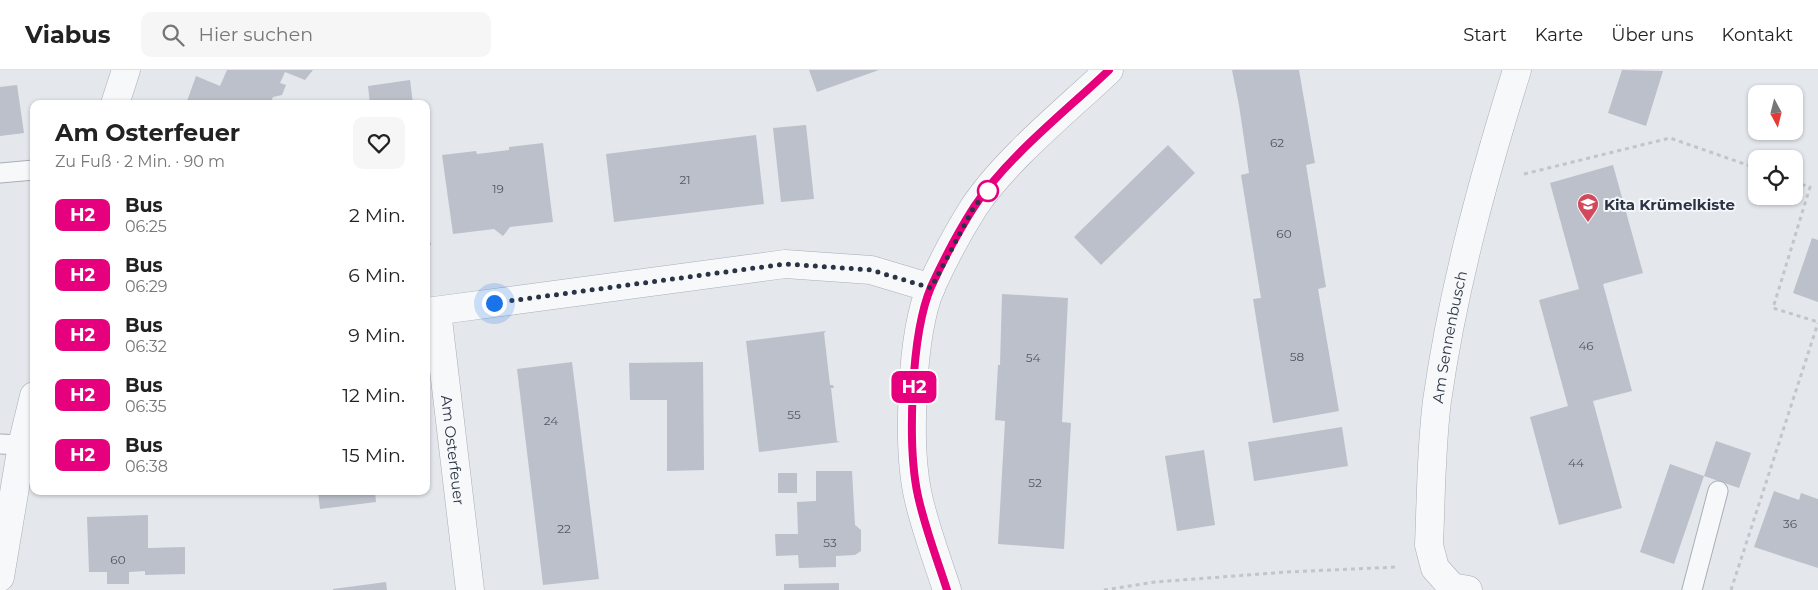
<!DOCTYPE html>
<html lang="de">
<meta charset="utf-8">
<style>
body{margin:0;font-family:Montserrat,sans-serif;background:#f6f6f6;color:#222;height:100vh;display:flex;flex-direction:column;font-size:19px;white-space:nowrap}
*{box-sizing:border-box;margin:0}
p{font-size:16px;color:#767676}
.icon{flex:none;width:28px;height:28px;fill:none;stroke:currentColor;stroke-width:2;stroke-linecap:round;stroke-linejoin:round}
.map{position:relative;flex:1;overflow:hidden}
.side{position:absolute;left:30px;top:30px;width:400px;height:395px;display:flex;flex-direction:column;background:#fff;border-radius:10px;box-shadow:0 1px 4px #0004}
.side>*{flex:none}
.badge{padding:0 10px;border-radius:8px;font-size:18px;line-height:32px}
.needle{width:32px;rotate:173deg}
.tools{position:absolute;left:1748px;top:15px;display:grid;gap:10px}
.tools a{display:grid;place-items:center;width:55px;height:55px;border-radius:10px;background:#fff;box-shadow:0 1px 4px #0004;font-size:25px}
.you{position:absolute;width:25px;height:25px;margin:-12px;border:4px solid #fff;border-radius:50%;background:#1a73e8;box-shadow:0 0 0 8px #1a73e833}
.map>.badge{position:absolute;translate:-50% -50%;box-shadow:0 0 0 2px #fff}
.round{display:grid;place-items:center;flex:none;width:52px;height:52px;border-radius:10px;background:#f6f6f6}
.head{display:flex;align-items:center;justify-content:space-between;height:85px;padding:0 25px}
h1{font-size:24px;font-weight:700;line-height:38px}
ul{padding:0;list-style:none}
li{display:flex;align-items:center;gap:15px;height:60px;padding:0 25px}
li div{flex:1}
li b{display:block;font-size:19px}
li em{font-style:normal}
li .badge{min-width:55px;font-weight:700;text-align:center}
header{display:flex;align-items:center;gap:30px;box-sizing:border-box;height:70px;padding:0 25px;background:#fff;border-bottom:1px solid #e0e0e0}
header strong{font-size:24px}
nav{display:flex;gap:28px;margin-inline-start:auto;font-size:18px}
.search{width:350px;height:45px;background:#f6f6f6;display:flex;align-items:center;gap:12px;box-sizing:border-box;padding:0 18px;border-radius:10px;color:#767676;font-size:19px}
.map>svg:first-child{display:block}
.building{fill:#bbc0ca}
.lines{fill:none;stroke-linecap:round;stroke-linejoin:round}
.service-casing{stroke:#a9aeb7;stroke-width:21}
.minor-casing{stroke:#a9aeb7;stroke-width:29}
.path{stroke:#c2c5cb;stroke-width:3;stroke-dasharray:4 4;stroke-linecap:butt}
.service{stroke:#f7f8fa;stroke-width:19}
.minor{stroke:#f7f8fa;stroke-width:28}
.line-casing{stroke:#fff;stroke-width:11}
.line{stroke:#e6007e;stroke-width:8}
.walk{stroke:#2b3445;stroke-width:5;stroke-dasharray:0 9}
.stop-dot{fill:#fff;stroke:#e6007e;stroke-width:2.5}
.labels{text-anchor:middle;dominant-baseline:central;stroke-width:4;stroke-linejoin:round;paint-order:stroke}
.number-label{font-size:12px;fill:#4f5766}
.poi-label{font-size:15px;font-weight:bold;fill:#2b3445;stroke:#f4f6f9;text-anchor:start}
.street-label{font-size:15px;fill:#2b3445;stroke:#f4f6f9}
</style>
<header>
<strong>Viabus</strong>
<div class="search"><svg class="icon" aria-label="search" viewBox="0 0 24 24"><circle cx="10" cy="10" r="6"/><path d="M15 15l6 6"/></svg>Hier suchen</div>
<nav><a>Start</a><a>Karte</a><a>Über uns</a><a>Kontakt</a></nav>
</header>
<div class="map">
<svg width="1818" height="520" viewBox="0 0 1818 520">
<rect width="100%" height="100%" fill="#e4e7ec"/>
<!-- building -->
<path class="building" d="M227 0H313L305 10 285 2 280 13 286 15 282 25 273 27 270 34H186L196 6 220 16Z
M809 0H879L817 22Z
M1232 0H1299L1315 93 1306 95 1326 217 1318 219 1339 341 1273 353 1253 229 1261 228 1241 105 1249 103 1239 35Z
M1622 0 1663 1 1646 56 1608 43Z
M410 10 413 34H370L368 16Z
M17 15 24 63 0 66V17Z
M806 55 814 129 781 132 773 58Z
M756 65 764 134 614 152 606 84Z
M543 73 553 152 510 157 503 166 494 159 453 164 442 85 476 81 477 84 509 80V77Z
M1168 75 1195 103 1101 195 1074 167Z
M1613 95 1643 203 1603 214 1632 321 1593 331 1622 438 1559 455 1530 347 1568 336 1539 230 1579 219 1550 113Z
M426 150 431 175 426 176Z
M1812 168 1818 170V232L1793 223Z
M1002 224 1068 228 1062 352 1071 353 1064 479 998 474 1005 351 995 350 998 295H1000Z
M826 261 824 263 830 315H833L834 318H831L837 371 840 372 759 382 746 271Z
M572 292 599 509 543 515 517 299Z
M703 292 704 400 667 401V330H630L629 293Z
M1342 357 1348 396 1254 411 1248 372Z
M1716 371 1751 383 1739 418 1704 406Z
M1204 380 1215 455 1177 461 1165 386Z
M1670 394 1704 406 1674 494 1640 482Z
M816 401H852L855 455 861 460V481L855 485 836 486V497L799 498 798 485 776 486 775 464H798L797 432 816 431Z
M778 403H797V423H778Z
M318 421H375L376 432 320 439Z
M1774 421 1799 430 1801 423 1818 429V498L1754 477Z
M148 445V478L185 477V504L145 505V501L129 502V514H107V502H89L87 447Z
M386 512 387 520H333V519Z
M839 513V520H784V514Z"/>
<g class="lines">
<!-- service casing -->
<g class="service-casing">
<path id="service" d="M0 103 34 100
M0 374 22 375
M1692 520 1718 421"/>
</g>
<!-- minor casing -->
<g class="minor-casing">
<g id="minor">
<path d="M115 34 126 0"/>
<path id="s1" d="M437 241 470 520"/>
<path d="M426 242 785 194 871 200 931 218"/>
<path d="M0 507 22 375 34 326"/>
<path d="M947 520C937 489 925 458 918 426 907 376 911 264 931 217 942 193 960 159 974 137 1006 89 1067 40 1109 0"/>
<path id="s2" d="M1468 520 1452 517 1435 498 1429 475C1431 428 1431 378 1437 331 1453 218 1483 109 1517 0"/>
</g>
</g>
<!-- path -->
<path class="path" d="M1524 104 1670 68 1756 98
M1794 112 1810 117 1773 238 1818 252
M1104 520 1155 512 1287 502 1397 497
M1731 520 1818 253"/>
<!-- service -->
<use href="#service" class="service"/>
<!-- minor -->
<use href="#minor" class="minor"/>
</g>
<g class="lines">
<!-- line casing -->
<g class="line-casing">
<path id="line" d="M947 520C937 489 925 458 918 426 907 376 911 264 931 217 942 193 960 159 974 137 1007 87 1066 41 1109 0"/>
</g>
<!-- line -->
<use href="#line" class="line"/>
<!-- walk -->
<path class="walk" d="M494 233 785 194 871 200 931 218 974 137 988 121"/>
</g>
<!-- icons -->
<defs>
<g id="school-pin" transform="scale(1.125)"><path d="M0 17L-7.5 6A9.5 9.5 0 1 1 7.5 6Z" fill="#d1495b" stroke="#f4f6f9"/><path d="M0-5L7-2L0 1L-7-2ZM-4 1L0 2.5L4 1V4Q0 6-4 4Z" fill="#fff"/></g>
</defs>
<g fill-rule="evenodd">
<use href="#school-pin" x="1588" y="134"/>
</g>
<!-- markers -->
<circle class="stop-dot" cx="988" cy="121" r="10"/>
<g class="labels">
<!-- number labels -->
<g class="number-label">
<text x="1277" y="72">62</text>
<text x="685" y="109">21</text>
<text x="498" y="118">19</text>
<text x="1284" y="163">60</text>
<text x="1586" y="275">46</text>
<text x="1297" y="286">58</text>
<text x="1033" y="287">54</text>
<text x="794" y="344">55</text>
<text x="551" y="350">24</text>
<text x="1576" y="392">44</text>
<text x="1035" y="412">52</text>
<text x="1790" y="453">36</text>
<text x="564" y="458">22</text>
<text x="830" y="472">53</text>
<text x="118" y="489">60</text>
</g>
<!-- poi labels -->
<g class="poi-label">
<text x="1604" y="134">Kita Krümelkiste</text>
</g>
<!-- street labels -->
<g class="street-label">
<text stroke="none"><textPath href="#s2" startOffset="275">Am Sennenbusch</textPath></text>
<text stroke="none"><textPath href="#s1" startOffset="140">Am Osterfeuer</textPath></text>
</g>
</g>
</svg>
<div class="tools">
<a><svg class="needle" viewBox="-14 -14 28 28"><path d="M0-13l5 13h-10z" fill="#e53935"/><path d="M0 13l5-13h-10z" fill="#767676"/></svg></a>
<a><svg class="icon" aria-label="locate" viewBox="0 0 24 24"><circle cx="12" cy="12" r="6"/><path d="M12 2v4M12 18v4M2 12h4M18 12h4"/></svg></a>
</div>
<div class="you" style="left:494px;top:233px"></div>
<b class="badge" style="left:914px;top:317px;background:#e6007e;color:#fff">H2</b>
<section class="side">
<div class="head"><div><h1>Am Osterfeuer</h1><p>Zu Fuß · 2 Min. · 90 m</p></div><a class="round"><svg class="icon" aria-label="heart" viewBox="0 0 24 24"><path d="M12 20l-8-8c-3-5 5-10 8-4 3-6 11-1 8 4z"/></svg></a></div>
<ul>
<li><span class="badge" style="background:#e6007e;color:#fff">H2</span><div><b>Bus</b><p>06:25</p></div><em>2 Min.</em></li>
<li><span class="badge" style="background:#e6007e;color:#fff">H2</span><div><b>Bus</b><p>06:29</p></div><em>6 Min.</em></li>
<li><span class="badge" style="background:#e6007e;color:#fff">H2</span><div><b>Bus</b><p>06:32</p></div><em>9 Min.</em></li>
<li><span class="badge" style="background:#e6007e;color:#fff">H2</span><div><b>Bus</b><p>06:35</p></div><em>12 Min.</em></li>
<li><span class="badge" style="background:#e6007e;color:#fff">H2</span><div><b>Bus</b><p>06:38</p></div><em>15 Min.</em></li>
</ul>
</section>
</div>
